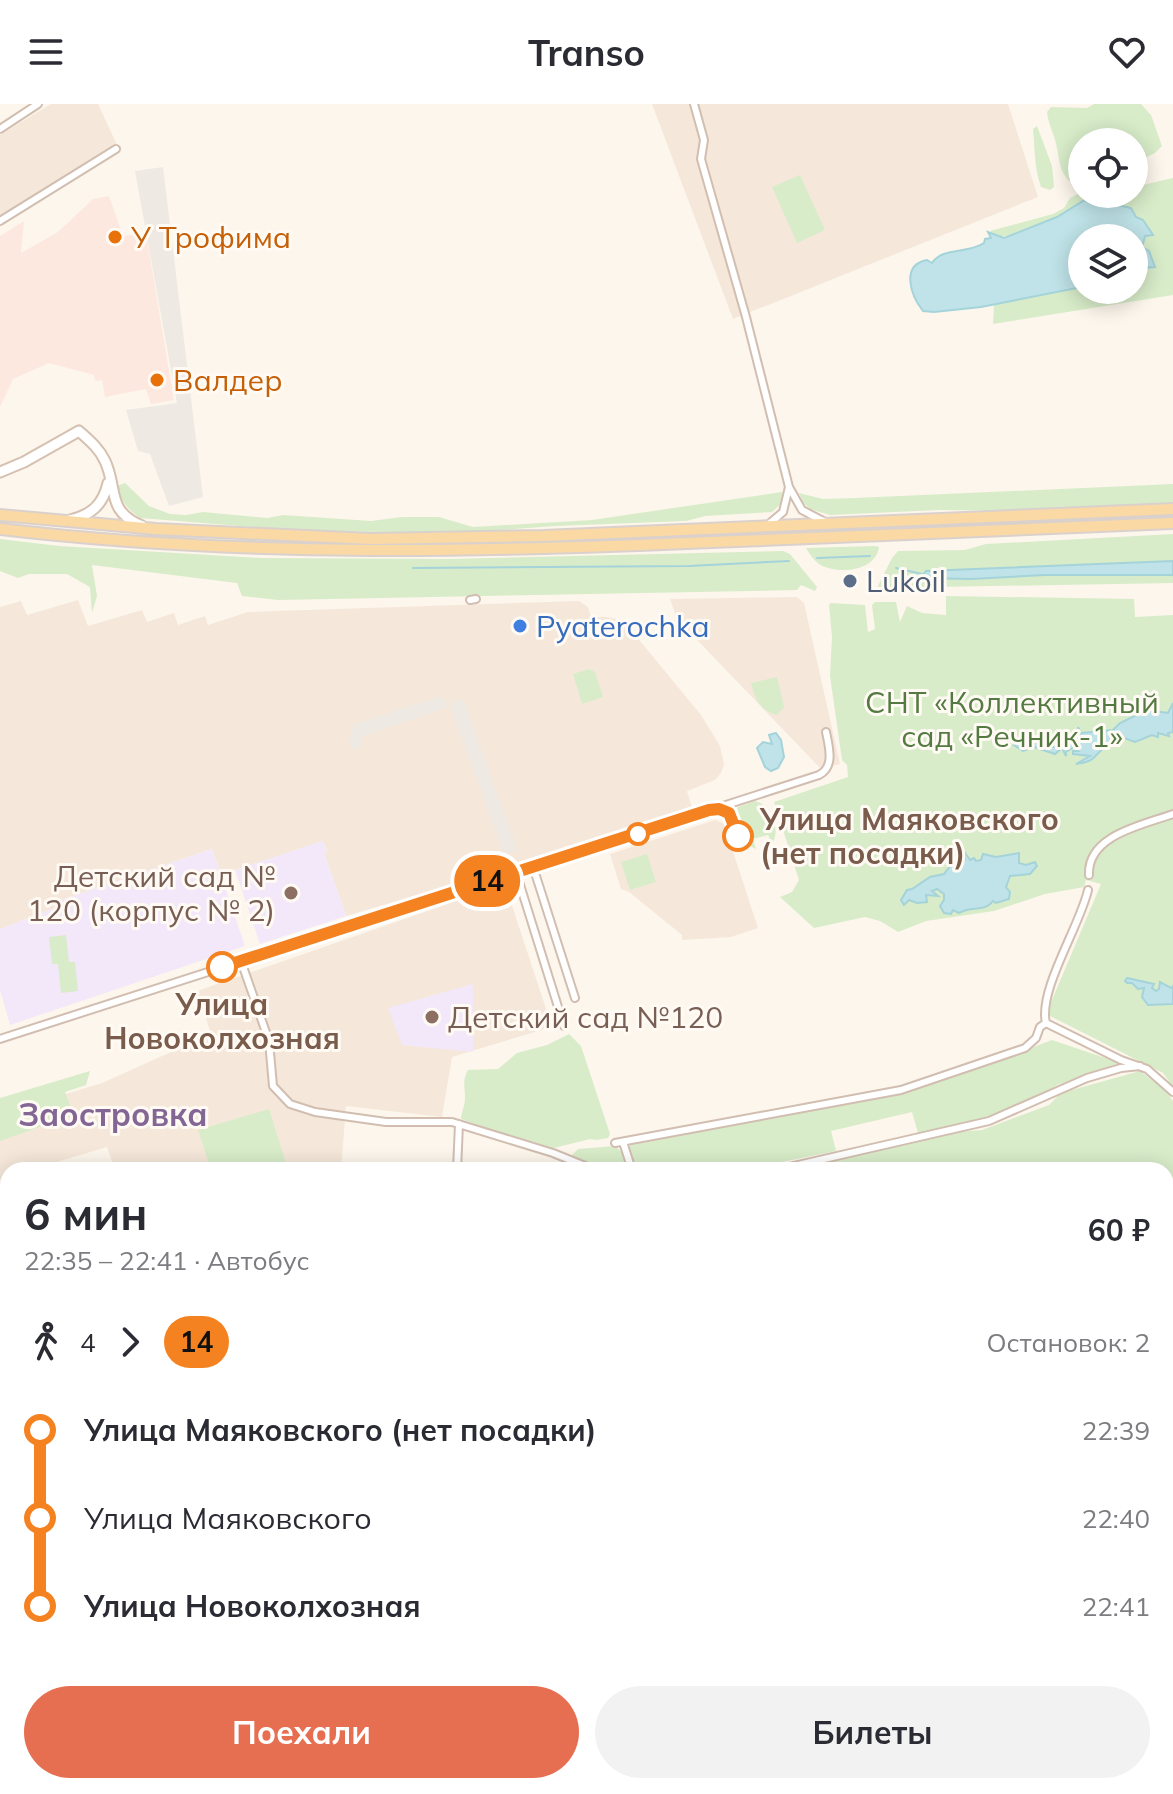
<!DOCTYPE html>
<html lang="ru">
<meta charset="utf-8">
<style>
body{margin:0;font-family:Mulish,sans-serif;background:#f2f2f3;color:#2b2b33;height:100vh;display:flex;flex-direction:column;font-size:30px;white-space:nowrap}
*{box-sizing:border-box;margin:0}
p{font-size:26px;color:#7c7c81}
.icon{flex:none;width:44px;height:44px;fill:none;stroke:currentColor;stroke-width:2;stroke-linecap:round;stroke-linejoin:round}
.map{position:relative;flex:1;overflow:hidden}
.panel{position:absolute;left:0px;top:1058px;width:1174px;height:632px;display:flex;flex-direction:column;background:#fff;border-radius:24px 24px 0 0;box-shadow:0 4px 20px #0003}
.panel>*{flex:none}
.badge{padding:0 16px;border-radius:26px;font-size:28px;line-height:52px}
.controls{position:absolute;left:1068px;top:24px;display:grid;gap:16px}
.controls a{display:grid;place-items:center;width:80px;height:80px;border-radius:50%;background:#fff;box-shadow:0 4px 20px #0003;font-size:40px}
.map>.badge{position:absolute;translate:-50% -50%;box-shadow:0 0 0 4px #fff}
.legs{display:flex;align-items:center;gap:12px;height:88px;padding:0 24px;font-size:26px}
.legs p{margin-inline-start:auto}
.overview{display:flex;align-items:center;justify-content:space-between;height:136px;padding:0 24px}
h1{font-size:44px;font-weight:700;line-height:60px}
.button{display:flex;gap:16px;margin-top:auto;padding:16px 24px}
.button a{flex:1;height:92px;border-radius:48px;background:#e76f51;color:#fff;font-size:32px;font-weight:700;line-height:92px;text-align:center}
.button a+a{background:#f2f2f3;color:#2b2b33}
ul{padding:0 24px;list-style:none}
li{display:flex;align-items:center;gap:28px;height:88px;font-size:30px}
li i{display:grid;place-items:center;width:12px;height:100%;margin:0 10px;background:currentColor}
li i::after{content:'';width:20px;height:20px;margin:-10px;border:6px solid;border-radius:50%;background:#fff}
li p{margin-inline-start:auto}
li:first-child i{background:linear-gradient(#0000 50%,currentColor 0)}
li:last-child i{background:linear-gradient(currentColor 50%,#0000 0)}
header{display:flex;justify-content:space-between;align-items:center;height:104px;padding:0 24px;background:#fff;font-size:36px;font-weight:700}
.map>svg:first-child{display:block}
.residential{fill:#f5e8da}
.commercial{fill:#fde8e0}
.industrial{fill:#efe9e4}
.education{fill:#f3e8fa}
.green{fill:#d8ecc9}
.water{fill:#bfe3e8;stroke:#a5d3da;stroke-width:2}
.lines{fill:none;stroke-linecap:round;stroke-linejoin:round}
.stream{stroke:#a5d3da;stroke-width:2}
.street-casing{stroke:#d1beb0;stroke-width:10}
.secondary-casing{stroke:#d6c0b0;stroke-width:13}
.primary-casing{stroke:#dad1cd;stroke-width:14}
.street{stroke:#fff;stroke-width:6}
.secondary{stroke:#fff;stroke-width:9}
.primary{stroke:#fbd9a5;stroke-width:10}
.line-1-casing{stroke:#fff;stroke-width:18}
.line-1{stroke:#f58220;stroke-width:12}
.food-dot{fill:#e8710a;stroke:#fffaf3;stroke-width:3}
.service-dot{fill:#5c6f8a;stroke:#fffaf3;stroke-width:3}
.shop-dot{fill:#3f7fe0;stroke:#fffaf3;stroke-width:3}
.stop-1-dot{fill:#fff;stroke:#f58220;stroke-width:4}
.education-dot{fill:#8d6e63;stroke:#fffaf3;stroke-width:3}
.labels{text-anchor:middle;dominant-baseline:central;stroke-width:6;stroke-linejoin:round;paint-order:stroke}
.food-label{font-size:30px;fill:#c56008;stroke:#fffaf3;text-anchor:start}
.service-label{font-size:30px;fill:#4e5e75;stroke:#fffaf3;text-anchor:start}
.shop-label{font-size:30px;fill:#366cbe;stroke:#fffaf3;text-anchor:start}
.park-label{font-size:30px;fill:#537a41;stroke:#fffaf3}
.stop-label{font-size:30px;font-weight:bold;fill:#7a5c4d;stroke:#fffaf3;text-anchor:start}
.education-label{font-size:30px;fill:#785e54;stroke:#fffaf3;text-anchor:end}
.neighbourhood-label{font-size:32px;font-weight:bold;fill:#846695;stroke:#fffaf3}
</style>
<header><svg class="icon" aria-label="menu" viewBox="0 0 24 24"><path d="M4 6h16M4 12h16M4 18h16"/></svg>Transo<svg class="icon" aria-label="heart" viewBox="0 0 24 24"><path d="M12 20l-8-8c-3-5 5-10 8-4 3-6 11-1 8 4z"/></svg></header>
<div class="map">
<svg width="1173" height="1690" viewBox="0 0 1173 1690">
<rect width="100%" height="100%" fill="#fdf6ec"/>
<!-- residential -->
<path class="residential" d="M51 0H98L118 43 0 111V31Z
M652 0H1008L1038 93 733 215Z
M797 493 804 499 840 660 821 665 677 515 670 495Z
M78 496 88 522 142 506 147 518 174 509 178 521 205 512 208 521 248 508 579 497 588 503 591 513H607L620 516 631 526 701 611 720 642 724 660 721 669 715 676 687 687 693 707 644 719 599 737 346 812 324 749 327 747 323 737 221 771 212 745 55 798 57 803 0 825V503L21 497 27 511Z
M715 716 724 720 758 824 731 833 682 836V831L629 788 621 785 610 750Z
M505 780 551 920 548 924 452 953 442 1013 346 1002 341 1066H115L107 1043 30 1066H8V1072L0 1075V1010L102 979 211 930 197 887Z"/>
<!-- commercial -->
<path class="commercial" d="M109 92 123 132 146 129 174 296 151 300 146 285 105 293 102 276 95 277 94 271 49 259 13 275 0 303V132L24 117 21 149 58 128 93 95Z"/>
<!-- industrial -->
<path class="industrial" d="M163 63 203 393 169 402 150 350 138 347 126 306 177 299 135 67Z
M442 592 447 603 361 633 362 641 353 647 348 635 354 620Z
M463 595 517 745 504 750 449 599Z
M0 1277 8 1286V1614L0 1612Z
M1166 1479H1173V1606H1166Z
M1166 1642H1173V1690H1029L1030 1682H1166Z
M203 1682H450L481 1690H202Z
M604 1682H823L821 1690H554L594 1689Z
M906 1682H990L989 1690H904Z"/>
<!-- education -->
<path class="education" d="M323 737 327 748 324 749 346 812 260 840 235 766Z
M212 745 245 842 10 921 0 886V825L57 803 55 798Z
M473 880V948L402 941 388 904Z"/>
<!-- green -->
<path class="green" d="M1094 0H1141L1151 11 1162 42 1155 49 1134 59V38H1082V74L1069 77C1058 64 1060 56 1056 40 1054 29 1048 20 1047 8L1051 3 1087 4Z
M1037 22 1052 62 1054 83 1050 86 1041 83C1034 63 1035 45 1033 25Z
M800 71 825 126 797 139 772 83Z
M1173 74V191L993 220 994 200 1082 183V186H1134V169L1141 164 1155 163 1149 147 1142 143 1145 132 1152 131 1143 116 1135 113 1131 104 1093 95C1079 96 1071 106 1060 112 1045 119 1009 135 994 132L990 127 1053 110 1064 104 1070 94 1082 88 1134 90V83Z
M125 379 149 402 170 410 186 411 203 408 268 414 283 411 371 417 402 413H439L473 423 592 416 782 388 783 398 772 408 705 412 686 417 555 422 459 429 305 427 140 414C127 405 121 397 117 382Z
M1173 380V401L1038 407 939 406 830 411 810 405 803 398 799 389 823 395 855 394Z
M1173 430V479L877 484 892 454 898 447 965 446 986 440Z
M0 435 59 442 262 454 449 455 783 447 790 450 817 483 815 487 801 481 797 486 278 496 242 492 237 479 92 461 97 492 92 509 90 483 67 470H29L18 474 0 467Z
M875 442 879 443C876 466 843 470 825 463 816 460 811 452 806 444Z
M946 492 1134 495 1135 513 1173 511V983L1163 969 1046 910 1101 780 1086 776 1084 783 1045 790 994 807 926 817 898 828 880 817 865 813 814 824 780 793 792 788 799 776 774 698 848 673 847 661 842 656 830 572 832 533 829 501 831 499 865 501 868 528 875 525 872 501 875 498H896L900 518 907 502 922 509 946 511Z
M589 565 595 568 603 593 582 600 573 570Z
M777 573 784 603 777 611C760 607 755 595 751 579Z
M755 697C772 701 781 726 772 740L768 731 753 735 756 745C741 739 733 718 738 703Z
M647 750 656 778 630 786 621 758Z
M66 831 69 858H75L78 887 61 889 58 860H52L49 833Z
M569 930 581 942 610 1030 608 1034 597 1036 590 1035 554 1044H542L480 1027 475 1020 461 1015C461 1009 465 1002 465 994 465 982 462 976 468 966L498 965 517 949 547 941Z
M1052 936 1120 959 1057 981 1042 992 975 1017 918 1029 912 1008 831 1027 836 1047 743 1066H636L627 1042 892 990 964 969Z
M90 967 86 981 65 988 74 1011 0 1037V994Z
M1140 967 1165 986 1173 997V1448H1166V1066H794L956 1028 982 1026 1049 1001 1061 989Z
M269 1005 288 1066H211L198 1026Z
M615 1042 623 1049 629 1066H608L571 1052 578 1045Z
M0 1155H8V1252L0 1244Z"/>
<!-- water -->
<path class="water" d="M1093 95 1131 104 1136 113 1143 116 1153 131 1145 132 1142 143 1149 147 1155 163 1141 164 1134 169V134H1082V183L981 203 934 208 923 207C911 192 900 161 927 156L932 159C942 143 968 150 984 139L985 135 991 134 988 128 1004 134 1057 113 1083 97Z
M1173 457V471H1045L971 475 921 474 926 467Z
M1173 599V628L1168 629 1169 632 1158 629V633L1152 631 1135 638 1124 634C1120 636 1110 639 1105 643 1092 653 1097 657 1076 660L1090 652 1073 650V647H1078L1074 643 1066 648V652L1062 644 1055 650 1034 643 1023 647 1014 641 1022 637 1032 639 1045 635 1048 643H1056L1057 636 1061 635 1060 632 1065 634 1068 640 1073 635 1072 629 1080 630 1078 623 1081 629 1113 626 1120 619 1147 606 1168 609Z
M776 629 781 636 784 653 778 664 771 667 765 663 757 644 763 638 772 640 769 631Z
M963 746 970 756 974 754 976 757 981 756 983 750 996 753 1019 749V759L1026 761 1035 758 1037 762 1030 770 1010 772 1006 783 1010 788 1009 795 996 799 993 797C984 809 971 801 959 809L953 806 951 810 944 809 940 802 944 796V790L937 785 932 787 938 792 926 791 927 798 917 799 909 796 904 801 901 796 907 786 912 785 930 773 944 770 953 758 955 762 965 756Z
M1127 874 1154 880 1152 884 1156 887 1159 885 1160 878 1171 884 1173 882V900L1148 901 1142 893 1144 884 1138 885 1132 879H1127L1125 877Z"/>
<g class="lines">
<!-- stream -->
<path class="stream" d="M817 454 870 452
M413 464 689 462 789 457
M896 464 922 470"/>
<!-- street casing -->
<g class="street-casing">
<path id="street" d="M694 0 704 36 701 55 746 213 789 383 802 406 823 417
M0 25 38 0
M0 117 116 45
M770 419 783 408 789 383
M470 496 476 495
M516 768 564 922
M1089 771C1087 731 1143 721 1173 710
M536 772 575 894
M1088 786C1080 822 1038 886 1046 919L1121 956 1147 965 1173 988
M241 857 269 937 273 982 290 1000 315 1008 386 1018H452L553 1049 595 1066
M0 935 819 671C835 663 829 643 826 628
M623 1038 632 1066
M615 1039 901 986 1025 944 1036 934 1040 923 1046 919
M457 1066 459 1020
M776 1066 989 1017 1087 974 1121 964 1140 962
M0 1139H8
M1166 1189 1173 1187
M1166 1375H1173"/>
</g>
<!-- secondary casing -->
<g class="secondary-casing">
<path id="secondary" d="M0 368 24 358 79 327C89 336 99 344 105 357 118 385 106 407 142 422
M70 416C91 411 103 401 108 379
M0 1263 8 1271
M1166 1632H1173"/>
</g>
<!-- primary casing -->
<g class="primary-casing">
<path id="primary" d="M0 411 156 425 371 435 543 432 1173 405
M0 425C246 454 491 448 737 437 883 431 1028 425 1173 419"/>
</g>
<!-- street -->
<use href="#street" class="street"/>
<!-- secondary -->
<use href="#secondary" class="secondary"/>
<!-- primary -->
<use href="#primary" class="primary"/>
</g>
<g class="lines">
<!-- line-1 casing -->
<g class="line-1-casing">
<path id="line-1" d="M222 863 709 706 719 705 729 709 738 732"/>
</g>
<!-- line-1 -->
<use href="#line-1" class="line-1"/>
</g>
<!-- markers -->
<g class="food-dot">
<circle cx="115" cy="133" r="8"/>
<circle cx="157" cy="276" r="8"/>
</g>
<circle class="service-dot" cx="850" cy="477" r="8"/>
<circle class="shop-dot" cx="520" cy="522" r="8"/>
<g class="stop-1-dot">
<circle cx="638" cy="730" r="10"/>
<circle cx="738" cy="732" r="14"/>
<circle cx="222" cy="863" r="14"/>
</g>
<g class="education-dot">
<circle cx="291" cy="789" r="8"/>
<circle cx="432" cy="913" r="8"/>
</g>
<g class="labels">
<!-- food labels -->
<g class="food-label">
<text x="131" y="133">У Трофима</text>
<text x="173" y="276">Валдер</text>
</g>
<!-- service labels -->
<g class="service-label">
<text x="866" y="477">Lukoil</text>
</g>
<!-- shop labels -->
<g class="shop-label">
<text x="536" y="522">Pyaterochka</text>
</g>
<!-- park labels -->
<g class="park-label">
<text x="1012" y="598">СНТ «Коллективный<tspan x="1012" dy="34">сад «Речник-1»</tspan></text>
</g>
<!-- stop labels -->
<g class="stop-label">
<text x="760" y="715">Улица Маяковского<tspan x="760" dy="34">(нет посадки)</tspan></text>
<text x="222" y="900" text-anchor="middle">Улица<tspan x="222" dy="34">Новоколхозная</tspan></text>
</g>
<!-- education labels -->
<g class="education-label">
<text x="275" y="772">Детский сад №<tspan x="275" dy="34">120 (корпус № 2)</tspan></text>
<text x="448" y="913" text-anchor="start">Детский сад №120</text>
</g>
<!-- neighbourhood labels -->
<g class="neighbourhood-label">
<text x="113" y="1010">Заостровка</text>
</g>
</g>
</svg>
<div class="controls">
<a><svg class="icon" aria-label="locate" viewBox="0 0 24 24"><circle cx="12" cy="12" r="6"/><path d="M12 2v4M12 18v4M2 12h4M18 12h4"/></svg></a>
<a><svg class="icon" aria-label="layers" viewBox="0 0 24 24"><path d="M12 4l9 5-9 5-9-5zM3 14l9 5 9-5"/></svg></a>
</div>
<b class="badge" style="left:487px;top:777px;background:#f58220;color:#111">14</b>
<section class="panel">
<div class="overview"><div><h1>6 мин</h1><p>22:35 – 22:41 · Автобус</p></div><b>60 ₽</b></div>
<div class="legs"><svg class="icon" aria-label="walk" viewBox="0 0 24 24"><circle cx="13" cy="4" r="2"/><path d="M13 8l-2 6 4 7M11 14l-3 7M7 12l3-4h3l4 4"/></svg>4<svg class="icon" aria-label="forward" viewBox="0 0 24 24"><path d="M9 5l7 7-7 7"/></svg><b class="badge" style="background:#f58220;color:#111">14</b><p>Остановок: 2</p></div>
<ul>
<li><i style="color:#f58220"></i><b>Улица Маяковского (нет посадки)</b><p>22:39</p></li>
<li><i style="color:#f58220"></i><span>Улица Маяковского</span><p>22:40</p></li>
<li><i style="color:#f58220"></i><b>Улица Новоколхозная</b><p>22:41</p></li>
</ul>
<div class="button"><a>Поехали</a><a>Билеты</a></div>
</section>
</div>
